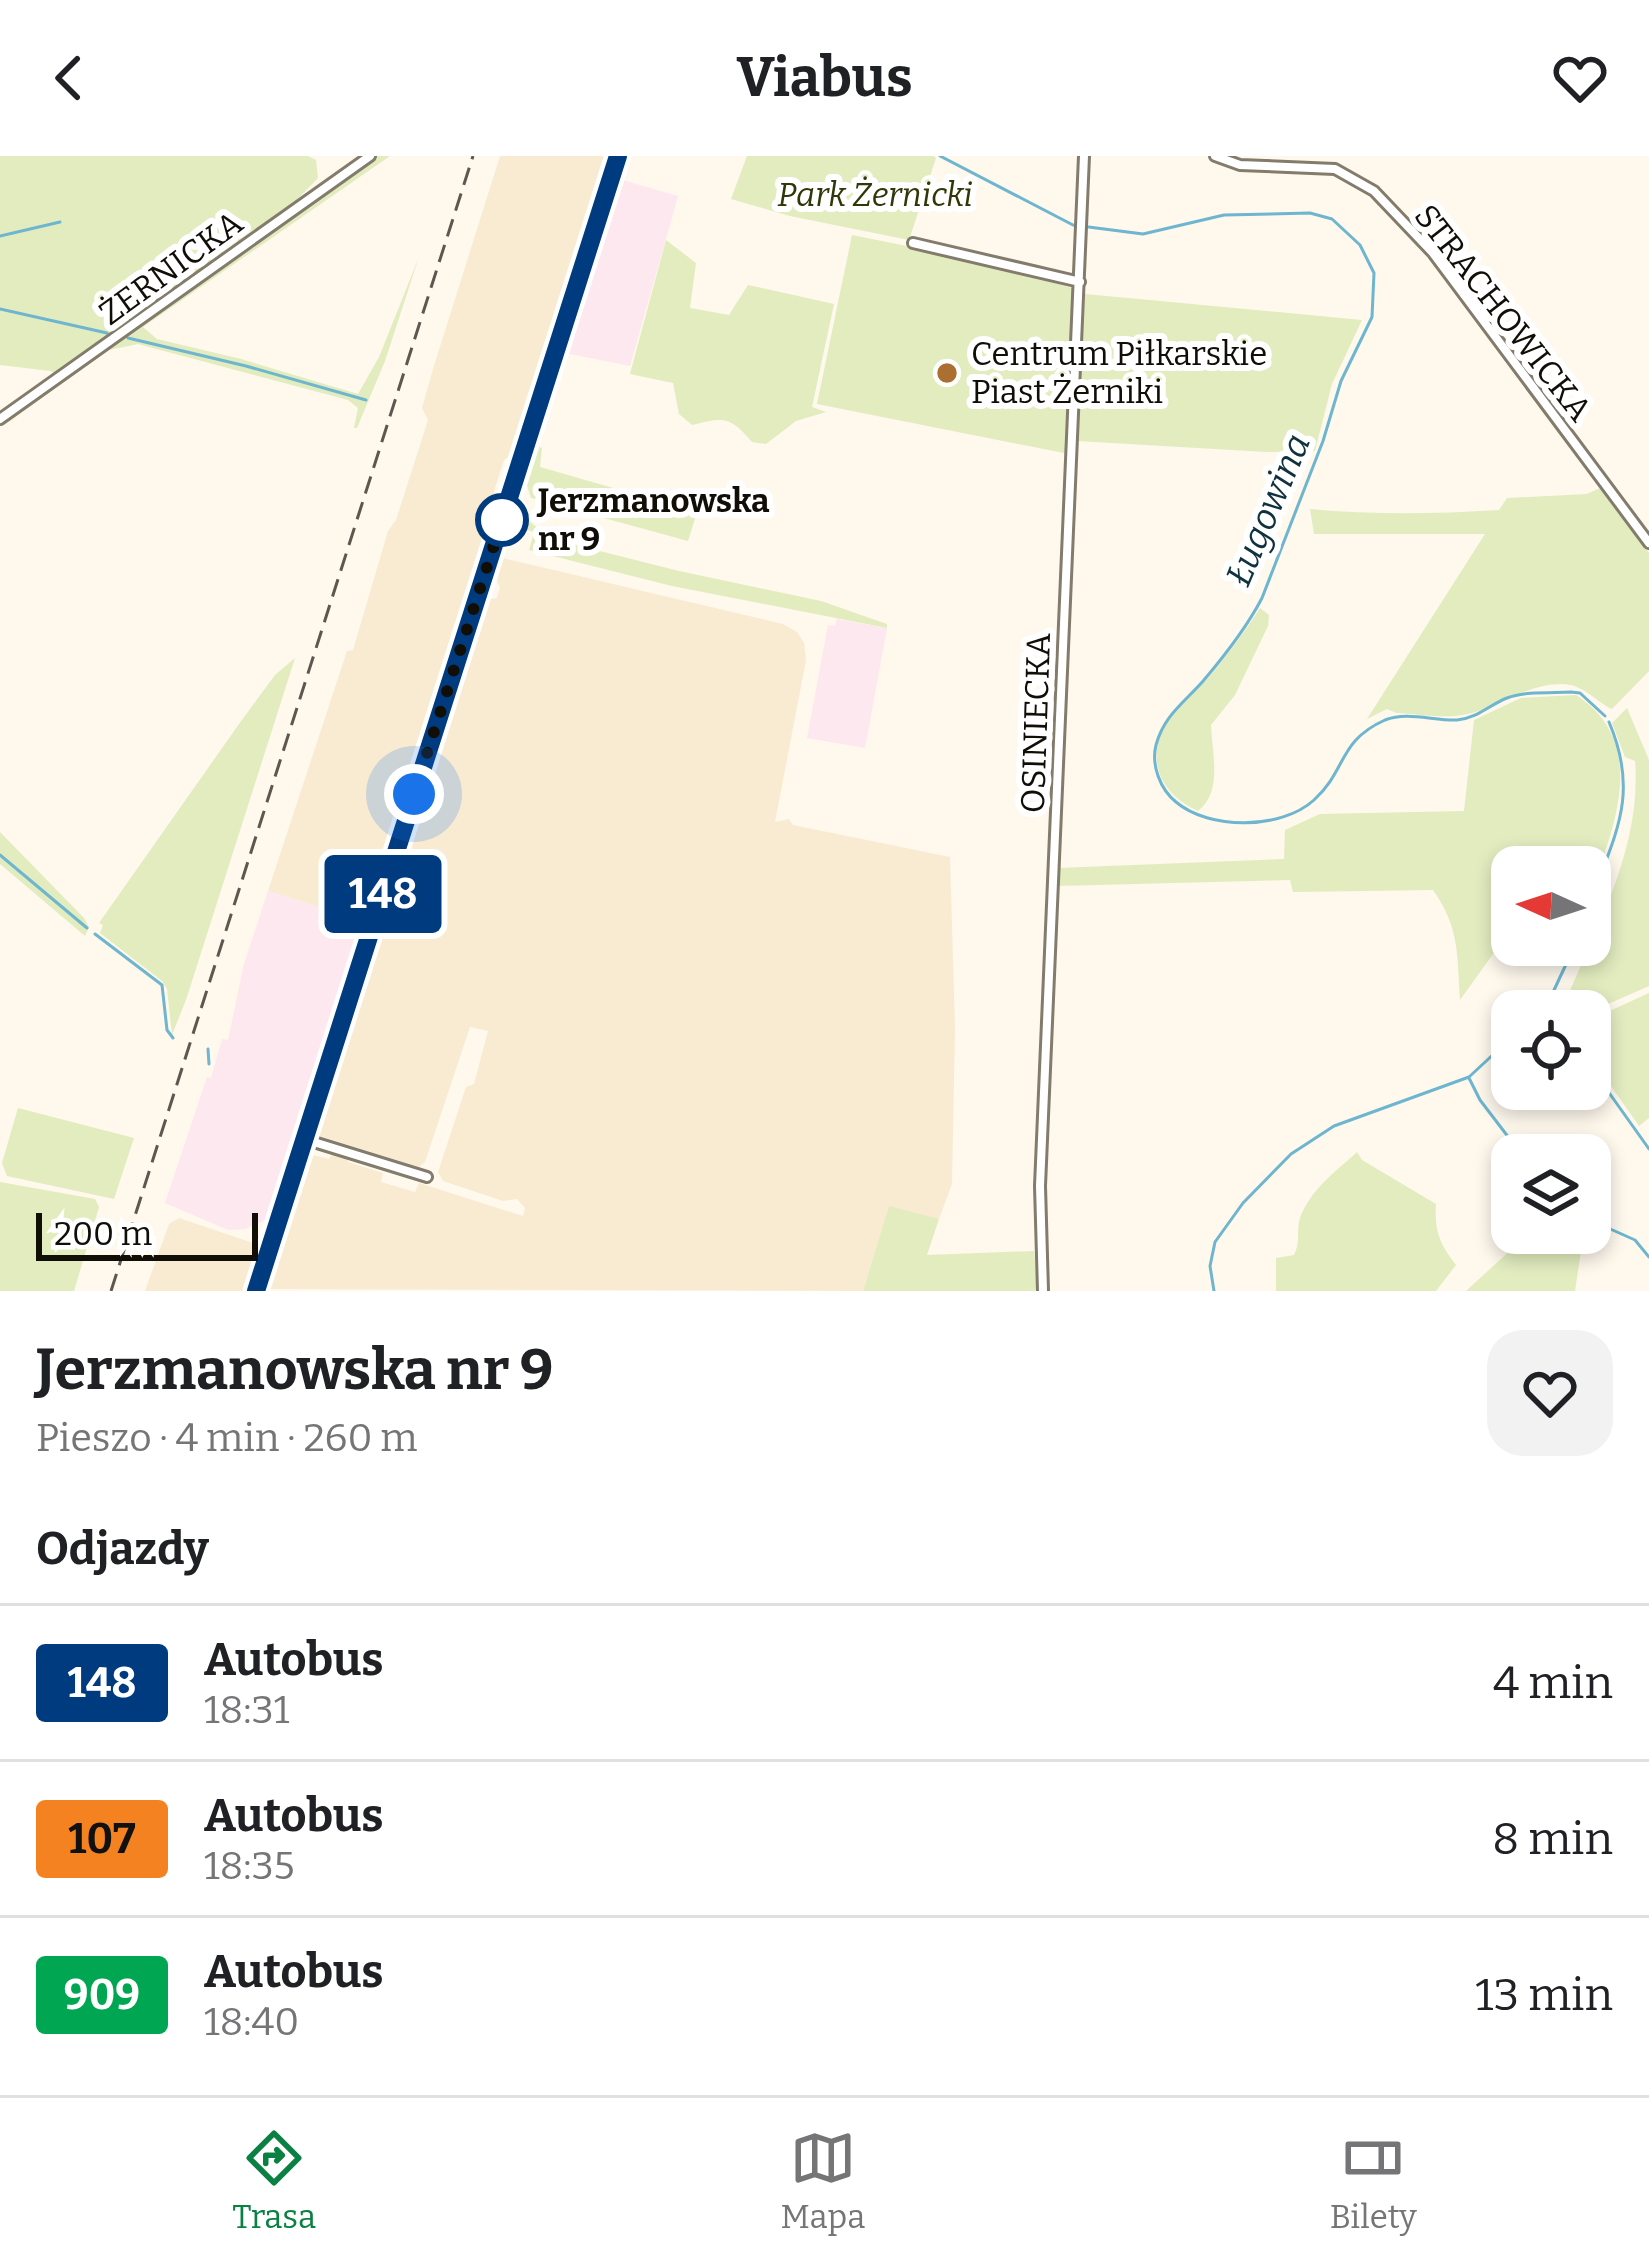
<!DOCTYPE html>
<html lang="pl">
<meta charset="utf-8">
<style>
body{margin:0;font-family:Bitter,serif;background:#f2f2f2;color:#202124;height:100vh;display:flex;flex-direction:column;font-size:45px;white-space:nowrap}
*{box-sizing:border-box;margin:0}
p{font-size:39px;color:#757577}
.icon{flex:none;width:66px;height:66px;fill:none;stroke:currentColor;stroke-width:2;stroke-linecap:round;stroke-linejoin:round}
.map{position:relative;height:1135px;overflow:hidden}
.panel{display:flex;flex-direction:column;background:#fff;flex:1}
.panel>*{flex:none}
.badge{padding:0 24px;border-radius:9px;font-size:42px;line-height:78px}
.needle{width:78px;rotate:273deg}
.controls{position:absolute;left:1491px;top:690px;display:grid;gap:24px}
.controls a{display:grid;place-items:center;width:120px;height:120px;border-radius:24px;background:#fff;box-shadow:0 6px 18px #0003;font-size:60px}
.scale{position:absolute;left:36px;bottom:30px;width:222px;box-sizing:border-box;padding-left:12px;border:6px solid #110e08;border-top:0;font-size:33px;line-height:42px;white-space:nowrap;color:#110e08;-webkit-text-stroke:9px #fff;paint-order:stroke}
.you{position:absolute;width:60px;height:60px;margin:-30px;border:9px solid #fff;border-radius:50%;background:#1a73e8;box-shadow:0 0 0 18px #1a73e833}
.map>.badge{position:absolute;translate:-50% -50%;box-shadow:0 0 0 6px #fff}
h2{padding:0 36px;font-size:45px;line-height:108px}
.round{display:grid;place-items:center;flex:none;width:126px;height:126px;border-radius:36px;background:#f2f2f2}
.summary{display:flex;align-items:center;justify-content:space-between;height:204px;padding:0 36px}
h1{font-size:57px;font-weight:700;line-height:90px}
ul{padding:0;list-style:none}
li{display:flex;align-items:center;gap:36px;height:156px;padding:0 36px;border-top:3px solid #e0e0e0}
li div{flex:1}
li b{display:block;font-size:45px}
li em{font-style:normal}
li .badge{min-width:132px;font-weight:700;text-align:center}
header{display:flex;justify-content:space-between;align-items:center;height:156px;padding:0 36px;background:#fff;font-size:54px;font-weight:700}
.tabs{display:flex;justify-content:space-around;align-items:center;height:168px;border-top:3px solid #e0e0e0;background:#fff;font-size:33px;color:#757577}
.tabs a{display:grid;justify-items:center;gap:6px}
.tabs .active{color:#0b8043}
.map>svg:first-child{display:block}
.commercial{fill:#fde8ef}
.built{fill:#f8ebd2}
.green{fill:#e3ecbf}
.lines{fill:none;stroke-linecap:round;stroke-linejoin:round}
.stream{stroke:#6eb5cf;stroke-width:3}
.minor-casing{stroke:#837b6b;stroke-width:14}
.minor{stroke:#fff;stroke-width:8}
.rail{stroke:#5b5850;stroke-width:3;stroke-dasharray:18 9;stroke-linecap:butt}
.line-casing{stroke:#fff;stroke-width:27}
.line{stroke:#003b80;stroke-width:18}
.walk{stroke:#110e08;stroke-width:12;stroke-dasharray:0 21.6}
.poi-dot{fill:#ab7031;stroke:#fff;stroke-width:4.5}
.stop-dot{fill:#fff;stroke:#003b80;stroke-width:6}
.labels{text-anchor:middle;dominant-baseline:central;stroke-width:12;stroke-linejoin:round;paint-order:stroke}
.park-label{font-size:33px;font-style:italic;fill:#313708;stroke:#fff}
.street-label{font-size:33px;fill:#110e08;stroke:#fff}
.poi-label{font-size:33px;fill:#110e08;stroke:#fff;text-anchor:start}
.stop-label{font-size:33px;font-weight:bold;fill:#110e08;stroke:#fff;text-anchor:start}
.water-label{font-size:36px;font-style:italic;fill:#10323e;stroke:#fff}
</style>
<header><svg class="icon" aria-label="back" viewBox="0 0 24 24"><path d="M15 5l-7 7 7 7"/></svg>Viabus<svg class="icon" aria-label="heart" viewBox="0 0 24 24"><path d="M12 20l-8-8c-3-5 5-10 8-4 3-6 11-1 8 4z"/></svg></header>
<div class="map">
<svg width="1649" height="1135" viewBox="0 0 1649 1135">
<rect width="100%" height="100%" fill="#fef8ed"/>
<!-- commercial -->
<path class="commercial" d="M619 23 678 40 630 210 565 197Z
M837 463 887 472 865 592 807 582 828 469 835 470Z
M268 735 365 765 270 1062 245 1073 228 1074 165 1047 207 921 211 922 222 883 228 884 244 808Z"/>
<!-- built -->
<path class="built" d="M500 0H604L511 295 515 297 504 304 494 335 499 347 490 365 491 371 365 765 268 735 347 495 353 494 388 375 396 364 428 264 422 252 433 213Z
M503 402 783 468 797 476 804 487 806 504 775 666 789 663 793 669 950 701 955 872 952 1028 939 1063 889 1051 863 1135 265 1133 309 998 329 1003 332 997 348 1002V1006L383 1017 381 1026 415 1036 419 1027 523 1060 525 1052 517 1043 503 1045 443 1025 438 1016 466 931 474 928 488 875 470 871 425 1006 419 1011 314 978 484 444 497 442 500 431 493 418 497 406Z
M179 1062 262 1090 247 1135H145L169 1068Z"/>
<!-- green -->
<path class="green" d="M0 0H308L316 4 318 22 287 54 55 219 51 215 0 209Z
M377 0H390L143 171 157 183 241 203 358 238 379 201 419 101 385 205 357 272H354L358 252 348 244 138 188 109 194 0 272 53 229Z
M747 0H934L936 2 909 84 790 60 731 43Z
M852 79 961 101 1072 132 1069 298 817 248Z
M666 84 696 107 690 152 729 159 748 129 834 148 812 251 826 256 796 265 766 288 752 286C730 260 724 261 692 269L679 258 673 227 630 218Z
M1085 138 1362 164 1332 228 1315 295 1267 296 1077 285Z
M534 289 542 292 540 311 697 356 688 385 531 342 524 320Z
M1600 332 1649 397V515L1612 553C1595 545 1583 528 1562 528 1528 528 1502 549 1472 557 1448 564 1420 558 1396 557L1387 553 1367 563 1485 378H1314L1310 353C1373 359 1436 358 1499 354L1507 342 1587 338Z
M516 355 552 383 679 415 821 445 887 468V472L672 430 529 394 534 376 511 368Z
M1260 452 1269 459 1268 470 1235 539 1211 569C1212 597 1223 636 1198 655 1154 635 1143 594 1175 554 1185 542 1199 533 1209 521 1227 499 1245 476 1260 452Z
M295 502 186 844 172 879 167 833 162 825 100 777 103 769 99 767 239 568 275 519Z
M1576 539C1649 586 1615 670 1591 735L1590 711H1512L1511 764 1498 791 1460 844C1457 799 1460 772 1433 734L1293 736 1290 724 1057 730 1058 712 1284 703 1285 674 1320 658 1464 655 1474 564 1521 542Z
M1627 552 1649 604V830L1590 856 1566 855 1564 849C1596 771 1642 692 1635 605L1625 601 1612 567Z
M0 676 84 762 89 771 85 780 0 708Z
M1649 837V962L1639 970 1590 900V864Z
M18 952 134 982 114 1043 7 1020 2 1007Z
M1357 996 1362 1004 1436 1048C1434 1075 1440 1088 1456 1109L1436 1135H1276V1102L1294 1099C1301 1085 1296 1075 1300 1062 1311 1033 1334 1017 1357 996Z
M0 1026 95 1043 99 1051 74 1135H0Z
M889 1050 939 1063 927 1099 1034 1095 1038 1135H863Z
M1546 1083 1572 1086 1581 1095 1575 1135H1466L1514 1091Z"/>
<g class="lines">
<!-- stream -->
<path class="stream" d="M940 0 1073 69 1143 78 1224 59 1310 57 1332 63 1360 89 1374 117 1372 161 1341 225 1323 285 1262 442C1247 471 1226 498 1204 524 1185 546 1164 559 1156 589 1151 609 1160 633 1176 646 1209 674 1281 674 1314 644 1347 614 1338 585 1385 564 1407 555 1434 565 1457 564 1478 562 1489 549 1507 542 1526 535 1552 537 1571 536L1580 537 1605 560
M0 80 60 66
M0 153 107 177
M128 182 246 210 366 244
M0 699 87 772
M1590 747C1615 678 1640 639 1609 566
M95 778 162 829 167 874 173 882
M1552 855 1548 847 1575 789
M208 893 209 908
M1590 910 1649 993
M1469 922 1480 944 1522 999
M1590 1064 1635 1084 1649 1101
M1214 1135 1210 1110 1215 1086 1243 1047 1291 998 1334 970 1469 921 1512 881"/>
<!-- minor casing -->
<g class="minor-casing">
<path id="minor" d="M1215 0 1240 9 1335 13 1374 35 1433 97 1649 387
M913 87 1080 126
M0 263 370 0
M304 983 427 1021
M256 1135 618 0
M1043 1135 1040 1030 1084 0"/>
</g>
<!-- minor -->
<use href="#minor" class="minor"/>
<!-- rail -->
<path class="rail" d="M111 1135 473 0"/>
</g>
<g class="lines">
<!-- line casing -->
<g class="line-casing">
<path id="line" d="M256 1135 618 0"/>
</g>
<!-- line -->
<use href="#line" class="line"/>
<!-- walk -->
<path class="walk" d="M414 638 502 364"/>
</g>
<!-- markers -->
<circle class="poi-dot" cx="947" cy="217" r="12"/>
<circle class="stop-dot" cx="502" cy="364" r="24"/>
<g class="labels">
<!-- park labels -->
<g class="park-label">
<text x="875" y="39">Park Żernicki</text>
</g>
<!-- street labels -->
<g class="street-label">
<text transform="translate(171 112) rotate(-36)">ŻERNICKA</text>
<text transform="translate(1503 157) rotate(52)">STRACHOWICKA</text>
<text transform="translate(1036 567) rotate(-88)">OSINIECKA</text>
</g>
<!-- poi labels -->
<g class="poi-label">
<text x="971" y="198">Centrum Piłkarskie<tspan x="971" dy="38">Piast Żerniki</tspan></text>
</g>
<!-- stop labels -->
<g class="stop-label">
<text x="538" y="345">Jerzmanowska<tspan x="538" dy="38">nr 9</tspan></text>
</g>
<!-- water labels -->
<g class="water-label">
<text transform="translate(1268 354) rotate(-67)">Ługowina</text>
</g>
</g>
</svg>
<div class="controls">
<a><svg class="needle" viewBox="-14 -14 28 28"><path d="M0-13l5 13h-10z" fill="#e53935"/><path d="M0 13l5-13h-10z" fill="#757577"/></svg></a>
<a><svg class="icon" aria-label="locate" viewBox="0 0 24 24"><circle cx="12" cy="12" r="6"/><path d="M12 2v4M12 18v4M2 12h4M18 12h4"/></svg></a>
<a><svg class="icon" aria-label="layers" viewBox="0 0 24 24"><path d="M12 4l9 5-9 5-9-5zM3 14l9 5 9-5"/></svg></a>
</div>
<div class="scale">200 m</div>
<div class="you" style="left:414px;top:638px"></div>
<b class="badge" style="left:383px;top:738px;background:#003b80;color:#fff">148</b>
</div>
<section class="panel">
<div class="summary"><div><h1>Jerzmanowska nr 9</h1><p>Pieszo · 4 min · 260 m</p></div><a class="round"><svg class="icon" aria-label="heart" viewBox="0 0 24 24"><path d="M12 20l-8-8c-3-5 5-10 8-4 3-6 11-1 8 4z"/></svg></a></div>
<h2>Odjazdy</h2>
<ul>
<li><span class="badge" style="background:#003b80;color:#fff">148</span><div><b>Autobus</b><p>18:31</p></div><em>4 min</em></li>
<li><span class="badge" style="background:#f58220;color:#111">107</span><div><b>Autobus</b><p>18:35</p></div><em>8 min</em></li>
<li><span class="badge" style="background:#00a651;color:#fff">909</span><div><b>Autobus</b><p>18:40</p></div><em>13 min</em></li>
</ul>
</section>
<nav class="tabs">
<a class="active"><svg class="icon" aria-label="directions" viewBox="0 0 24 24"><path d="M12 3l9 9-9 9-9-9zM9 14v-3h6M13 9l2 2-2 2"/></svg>Trasa</a>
<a><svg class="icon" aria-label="map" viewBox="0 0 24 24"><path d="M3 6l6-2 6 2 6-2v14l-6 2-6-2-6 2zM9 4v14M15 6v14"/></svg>Mapa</a>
<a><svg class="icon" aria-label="tickets" viewBox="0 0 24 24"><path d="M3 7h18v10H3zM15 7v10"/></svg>Bilety</a>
</nav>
